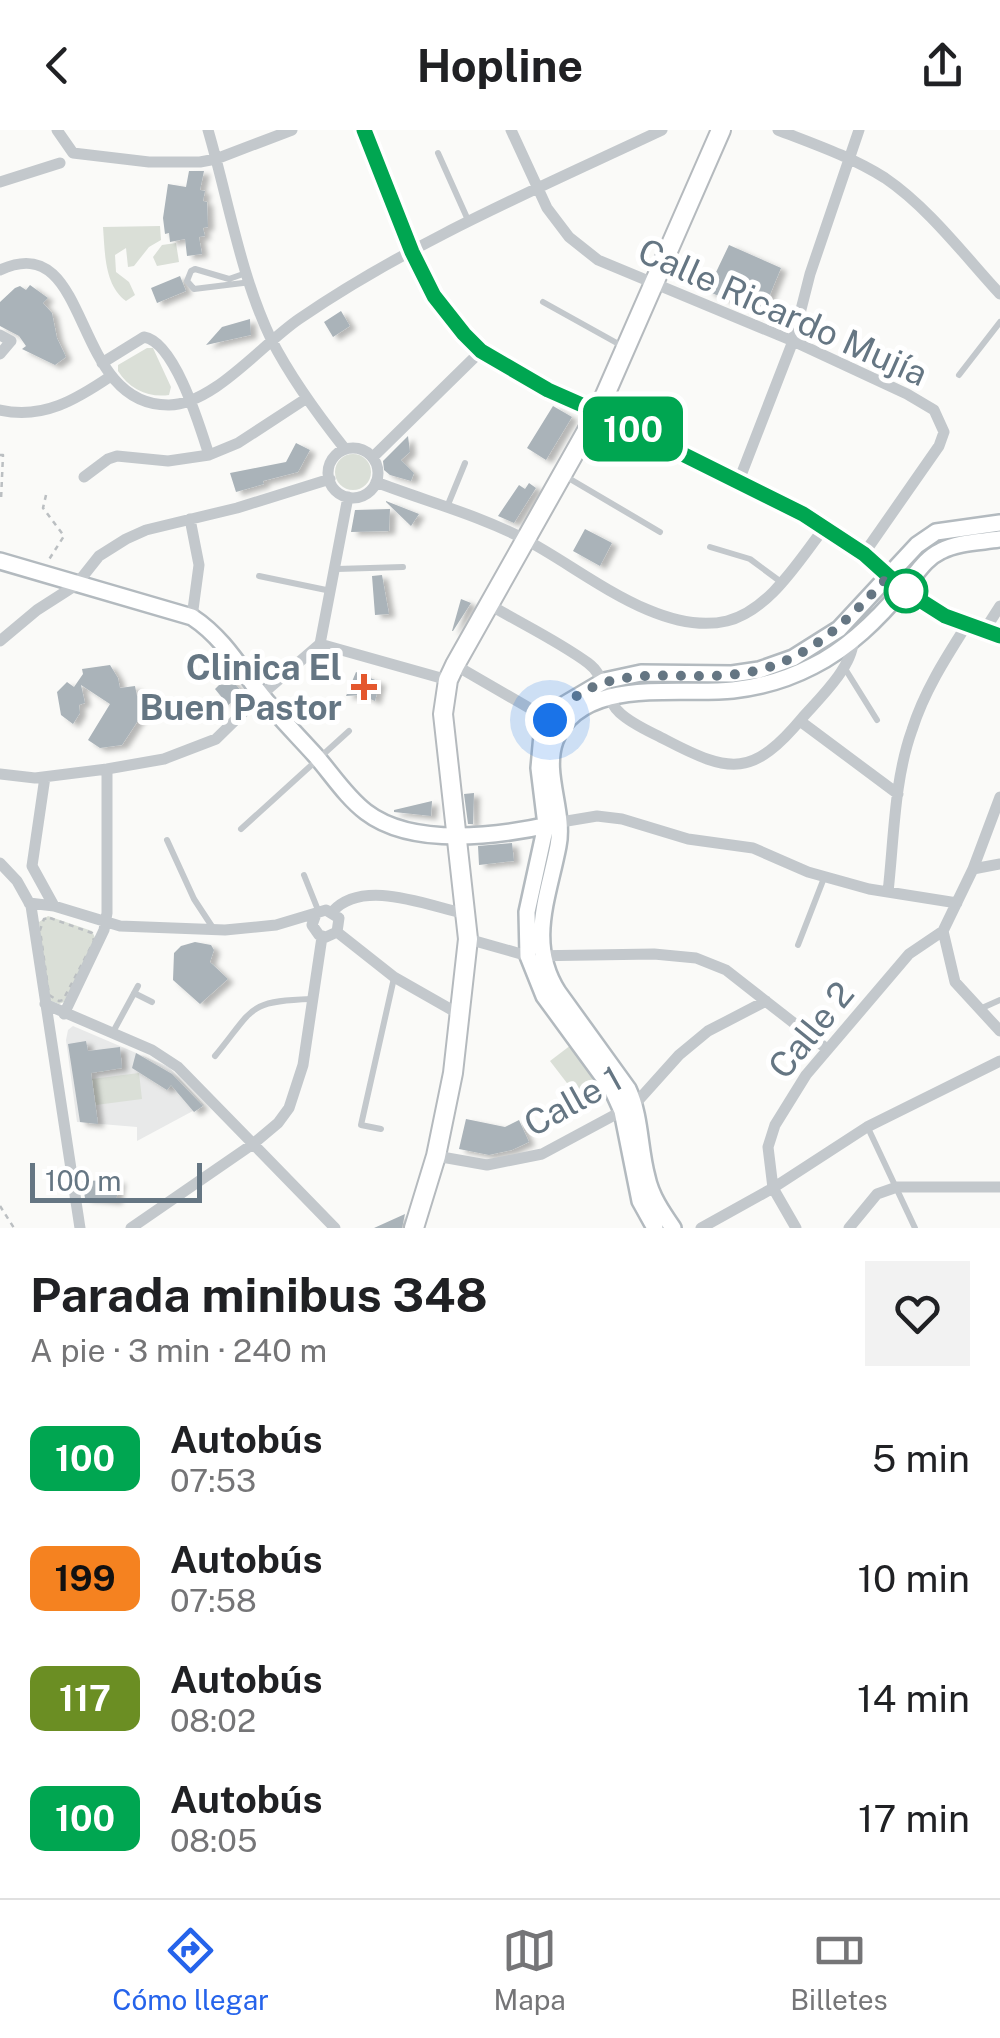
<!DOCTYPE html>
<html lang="es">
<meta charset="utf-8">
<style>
body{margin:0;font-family:"Public Sans",sans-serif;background:#f2f2f2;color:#202124;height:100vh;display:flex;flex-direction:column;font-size:38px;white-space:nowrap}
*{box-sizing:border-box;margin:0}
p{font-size:32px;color:#757577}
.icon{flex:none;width:55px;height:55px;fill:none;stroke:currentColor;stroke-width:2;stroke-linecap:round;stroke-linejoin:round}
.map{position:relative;height:1098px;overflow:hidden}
.side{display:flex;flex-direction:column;background:#fff;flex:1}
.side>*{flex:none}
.badge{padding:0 20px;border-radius:15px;font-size:35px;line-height:65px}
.scale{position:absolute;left:30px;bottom:25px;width:172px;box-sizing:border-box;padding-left:10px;border:5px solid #657683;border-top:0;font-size:28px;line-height:35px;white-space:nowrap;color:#657683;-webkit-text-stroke:8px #fff;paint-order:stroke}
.you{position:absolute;width:50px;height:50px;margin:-25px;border:8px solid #fff;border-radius:50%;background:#1a73e8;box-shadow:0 0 0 15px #1a73e833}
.map>.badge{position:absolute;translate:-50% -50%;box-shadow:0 0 0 5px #fff}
.round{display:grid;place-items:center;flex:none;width:105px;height:105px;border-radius:0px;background:#f2f2f2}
.head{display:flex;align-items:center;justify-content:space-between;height:170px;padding:0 30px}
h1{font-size:48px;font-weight:700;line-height:75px}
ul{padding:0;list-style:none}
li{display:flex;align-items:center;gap:30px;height:120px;padding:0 30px}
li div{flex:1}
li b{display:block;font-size:38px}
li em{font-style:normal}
li .badge{min-width:110px;font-weight:700;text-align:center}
header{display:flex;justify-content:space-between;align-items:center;height:130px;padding:0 30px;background:#fff;font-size:45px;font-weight:700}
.tab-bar{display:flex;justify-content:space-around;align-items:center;height:140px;border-top:2px solid #e0e0e0;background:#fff;font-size:28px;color:#757577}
.tab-bar a{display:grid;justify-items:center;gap:5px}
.tab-bar .on{color:#2563eb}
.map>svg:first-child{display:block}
.built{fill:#e8e9e9}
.green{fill:#dadfd7}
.building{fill:#aab3b9;filter:url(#shadow)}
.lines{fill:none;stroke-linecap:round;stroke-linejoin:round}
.secondary-casing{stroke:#b3babf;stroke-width:20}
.primary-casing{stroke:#b5babe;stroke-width:22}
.path{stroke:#bbbfc2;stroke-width:2.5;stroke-dasharray:5 5;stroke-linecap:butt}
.lane{stroke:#c3c8cc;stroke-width:6}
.street{stroke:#c3c8cc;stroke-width:11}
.secondary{stroke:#fff;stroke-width:15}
.primary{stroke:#fff;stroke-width:18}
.line-casing{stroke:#fff;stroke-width:22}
.line{stroke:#00a651;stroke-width:15}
.walk{stroke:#657683;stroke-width:10;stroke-dasharray:0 18}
.stop-dot{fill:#fff;stroke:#00a651;stroke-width:5}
.poi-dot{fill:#e4572e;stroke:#fff;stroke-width:4}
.labels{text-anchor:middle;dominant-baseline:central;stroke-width:10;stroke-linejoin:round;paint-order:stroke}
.street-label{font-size:35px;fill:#657683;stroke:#fff}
.poi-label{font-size:35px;font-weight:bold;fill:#657683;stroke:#fff;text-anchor:end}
</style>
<header><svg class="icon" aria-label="back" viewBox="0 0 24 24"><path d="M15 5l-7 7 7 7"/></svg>Hopline<svg class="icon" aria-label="share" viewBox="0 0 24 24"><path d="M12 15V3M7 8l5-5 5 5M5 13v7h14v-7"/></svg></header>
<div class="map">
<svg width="1000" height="1098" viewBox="0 0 1000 1098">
<defs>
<filter id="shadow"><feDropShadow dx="6" dy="3.5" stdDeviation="2.5" flood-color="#0004"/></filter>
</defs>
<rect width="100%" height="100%" fill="#fafaf8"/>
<!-- built -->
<path class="built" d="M73 896 169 937 204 975 137 1011V997L77 992 66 910 68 900Z"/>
<!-- green -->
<path class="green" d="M160 96 161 110 149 117 134 136 128 137 126 118 115 125 116 142 129 152 135 165 126 171C104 155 105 122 103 97Z
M176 113 179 132 157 136 153 127 162 115Z
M147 218H153L171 257 169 265C149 268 129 259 118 241V235Z
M335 342a18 18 0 1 1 36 0a18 18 0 1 1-36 0Z
M48 786 92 801 96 810 64 872 59 874 46 869 39 792Z
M571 915 601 954 580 970 550 931Z
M139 943 142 969 96 975 92 949Z"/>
<!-- building -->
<path class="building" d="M189 41H204L200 60 205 61 203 71 207 72 208 97 203 98 205 106 199 107 202 124 187 126 185 109 170 112 169 103 165 104 163 88 168 54 186 57Z
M729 115 781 138 762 184 707 161Z
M180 146 186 161 157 173 151 158Z
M30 155 48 168 43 173 52 183 57 208 66 227 55 235 22 219 26 216 19 206 0 196V172L15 158 20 156 26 160Z
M341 181 350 196 333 207 324 192Z
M250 189 251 205 206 215 222 197Z
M553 276 572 287 546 330 527 318Z
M408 306 410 322 401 330 414 343 411 351 390 345 384 340 383 331Z
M296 313 310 320 298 342 263 351 264 354 236 362 230 343 286 332Z
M529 353 536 358 514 393 498 386 519 355 525 359Z
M386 371 419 384 411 396 386 372Z
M390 379 389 401 351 402 355 380Z
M585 399 612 413 600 436 573 421Z
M382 445 389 484 375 485 372 446Z
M461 469 471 473 453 501H452Z
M216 532 244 564 228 575 215 559 220 554 209 538Z
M110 535 118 548 120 558 135 556 137 566 148 565 149 574 139 575 141 586 122 615 100 618 88 610 110 574 81 555 85 573 79 575 80 583 73 594 61 585 57 562 67 552 74 557 83 544 82 539Z
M356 542 380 552 375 571 361 565 346 566Z
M474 663 473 694H468L464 664Z
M432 671 431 686 394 682V680Z
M512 713 514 731 479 735 478 716Z
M195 812 211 815 214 820 210 832 228 849 200 874 173 850 174 823 181 816Z
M86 911 88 921 120 917 122 938 91 943 98 994 80 992 68 914Z
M136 923 172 944 203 976 194 982 171 955 167 960 132 938Z
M466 989 505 997 519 990 529 1012 512 1020 489 1025 459 1019Z
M120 1050 116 1071 85 1068 82 1051Z
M405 1084 402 1098H374Z"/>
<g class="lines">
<!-- secondary casing -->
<g class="secondary-casing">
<path id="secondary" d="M0 431 192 487C221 506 238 534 258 561 275 583 296 604 315 625 331 643 346 667 366 682 413 718 500 706 553 694
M655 1098 640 1071 622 981 612 959 544 866 528 826 527 782 546 695 539 638 542 605 560 577 604 551 641 543 732 544 759 540 793 528 839 499 917 415 936 402 1000 393
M673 1098C662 1082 651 1066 647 1047 639 1018 641 987 628 959L558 862C527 813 548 768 558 716 565 682 543 644 555 611 580 545 680 566 733 560 761 557 788 549 813 536 849 518 878 489 904 458 916 445 924 429 941 421 958 412 981 412 1000 409"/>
</g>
<!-- primary casing -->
<g class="primary-casing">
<path id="primary" d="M414 1098 436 1026 453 943 468 809 443 584 448 550 455 535 598 281 721 0"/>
</g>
<!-- path -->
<path class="path" d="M0 325H3L1 370
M46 365 43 378 64 406 48 431
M50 788 92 803 94 811 63 870 59 871 49 865 40 800 44 789Z
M0 1076 14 1098"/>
<!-- lane -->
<path class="lane" d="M438 23 468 90
M246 143 229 149 195 139 191 141 187 151 194 159 251 152
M543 172 624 217
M959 245 1000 192
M565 346 660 402
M447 377 465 333
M710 417 750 429 781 452
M337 439 403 437
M259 446 331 461
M844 537 877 590
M241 699 349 601
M167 710 194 769 213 798
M304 745 318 780
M798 815 824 748
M134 863 152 872
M982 878 1000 870
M113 902 138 856
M215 926C254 879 246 871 311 869
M868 998 915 1098
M381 999 361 995 394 848"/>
<!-- street -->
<path class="street" d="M57 0 73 23 149 32H200L216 29 292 0
M208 0C228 68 240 144 271 209 291 248 318 285 345 319
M364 0 412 122 434 166 463 204 481 221 548 260 598 281 803 384 863 425 904 460 945 486 1000 505
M511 0 547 78 569 107 598 130 793 211 907 264 934 280 944 302 939 316 863 425
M778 0C814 14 852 27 885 48 929 78 964 125 1000 164
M0 52 60 33
M0 140C93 97 69 276 169 275 214 274 261 215 299 189 411 112 539 58 662 0
M0 205 11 211 0 224
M102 233 144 207C175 212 200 297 209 325
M0 280C43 290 77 269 111 246
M328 343a25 25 0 1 1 50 0a25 25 0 1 1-50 0Z
M373 327 481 221
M84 347 108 329 117 326 168 331 209 325 238 313 307 268
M376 352C425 371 479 385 526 410 582 439 659 507 727 491 770 480 799 430 825 397
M738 353 793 211 810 144 859 0
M190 389 199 435 192 487
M490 475C522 494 558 511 588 533 606 546 605 570 620 583 633 595 651 602 666 610 731 644 753 647 803 587 820 568 852 537 853 512
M984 501 1000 476
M0 511 37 480 76 455 99 426 126 409 146 400 237 378 330 349
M320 514 448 550
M455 535 550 590
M800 591 898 664
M0 644 35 648 107 639 164 629 216 609 261 565 320 514 348 367
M45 647 32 736 54 776
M1000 667 973 739 943 801 955 852 1000 901
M561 692 597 686 622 689 688 709 753 718 808 742 869 759 957 773
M0 733 17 751 31 776 80 1098
M973 739 1000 734
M888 762C894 709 894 650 912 600 924 562 945 529 966 496
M29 773 54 776 120 796 225 800 276 795 326 780 339 788 337 802 326 807 319 805 312 795 316 784
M333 781C364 748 428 776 466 784
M337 802 394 847 459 884
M468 809 528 826 654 824 696 828 726 840 827 919
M45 874 152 920 178 937 335 1098
M64 884 104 800 107 783V639
M436 1026 487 1035 542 1024 635 974 679 925 708 901 766 871
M131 1098 253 1014 278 993 289 978 303 935 322 807
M701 1098 773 1058 867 997 1000 931
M796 1098 773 1058 768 1017 775 995 806 945 909 824 943 801
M849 1098 877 1064 897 1057H1000"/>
<!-- secondary -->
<use href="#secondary" class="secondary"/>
<!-- primary -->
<use href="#primary" class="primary"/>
</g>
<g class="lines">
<!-- line casing -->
<g class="line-casing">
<path id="line" d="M364 0 412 122 434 166 464 204 481 221 548 260 598 282 803 384 864 424 904 460 945 486 1000 506"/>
</g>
<!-- line -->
<use href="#line" class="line"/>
<!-- walk -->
<path class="walk" d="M550 590C609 520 685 559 759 540 816 525 850 487 888 447L906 461"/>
</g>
<!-- markers -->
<circle class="stop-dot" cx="906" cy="461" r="20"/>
<path class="poi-dot" d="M359 542h10v10h10v10h-10v10h-10v-10h-10v-10h10z"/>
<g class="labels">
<!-- street labels -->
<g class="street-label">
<text transform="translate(783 182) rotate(24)">Calle Ricardo Mujía</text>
<text transform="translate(811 900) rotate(-51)">Calle 2</text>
<text transform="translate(573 971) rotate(-29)">Calle 1</text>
</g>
<!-- poi labels -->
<g class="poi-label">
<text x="342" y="537">Clinica El<tspan x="342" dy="40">Buen Pastor</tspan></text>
</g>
</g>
</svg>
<div class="scale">100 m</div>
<div class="you" style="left:550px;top:590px"></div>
<b class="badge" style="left:633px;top:299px;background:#00a651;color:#fff">100</b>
</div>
<section class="side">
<div class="head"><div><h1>Parada minibus 348</h1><p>A pie · 3 min · 240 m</p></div><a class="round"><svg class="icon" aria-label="heart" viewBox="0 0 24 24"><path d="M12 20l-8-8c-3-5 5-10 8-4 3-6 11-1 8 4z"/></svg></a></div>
<ul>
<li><span class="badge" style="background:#00a651;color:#fff">100</span><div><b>Autobús</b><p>07:53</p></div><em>5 min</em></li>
<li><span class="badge" style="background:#f58220;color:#111">199</span><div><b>Autobús</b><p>07:58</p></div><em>10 min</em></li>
<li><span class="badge" style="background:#6b8e23;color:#fff">117</span><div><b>Autobús</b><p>08:02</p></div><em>14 min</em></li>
<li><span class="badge" style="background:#00a651;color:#fff">100</span><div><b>Autobús</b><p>08:05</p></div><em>17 min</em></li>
</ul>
</section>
<nav class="tab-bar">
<a class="on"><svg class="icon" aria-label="directions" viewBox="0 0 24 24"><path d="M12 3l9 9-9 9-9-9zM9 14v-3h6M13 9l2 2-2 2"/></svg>Cómo llegar</a>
<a><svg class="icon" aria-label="map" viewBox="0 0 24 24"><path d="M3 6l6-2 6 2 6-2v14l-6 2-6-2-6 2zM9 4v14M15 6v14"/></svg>Mapa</a>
<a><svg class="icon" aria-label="tickets" viewBox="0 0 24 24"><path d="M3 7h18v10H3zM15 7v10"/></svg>Billetes</a>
</nav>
